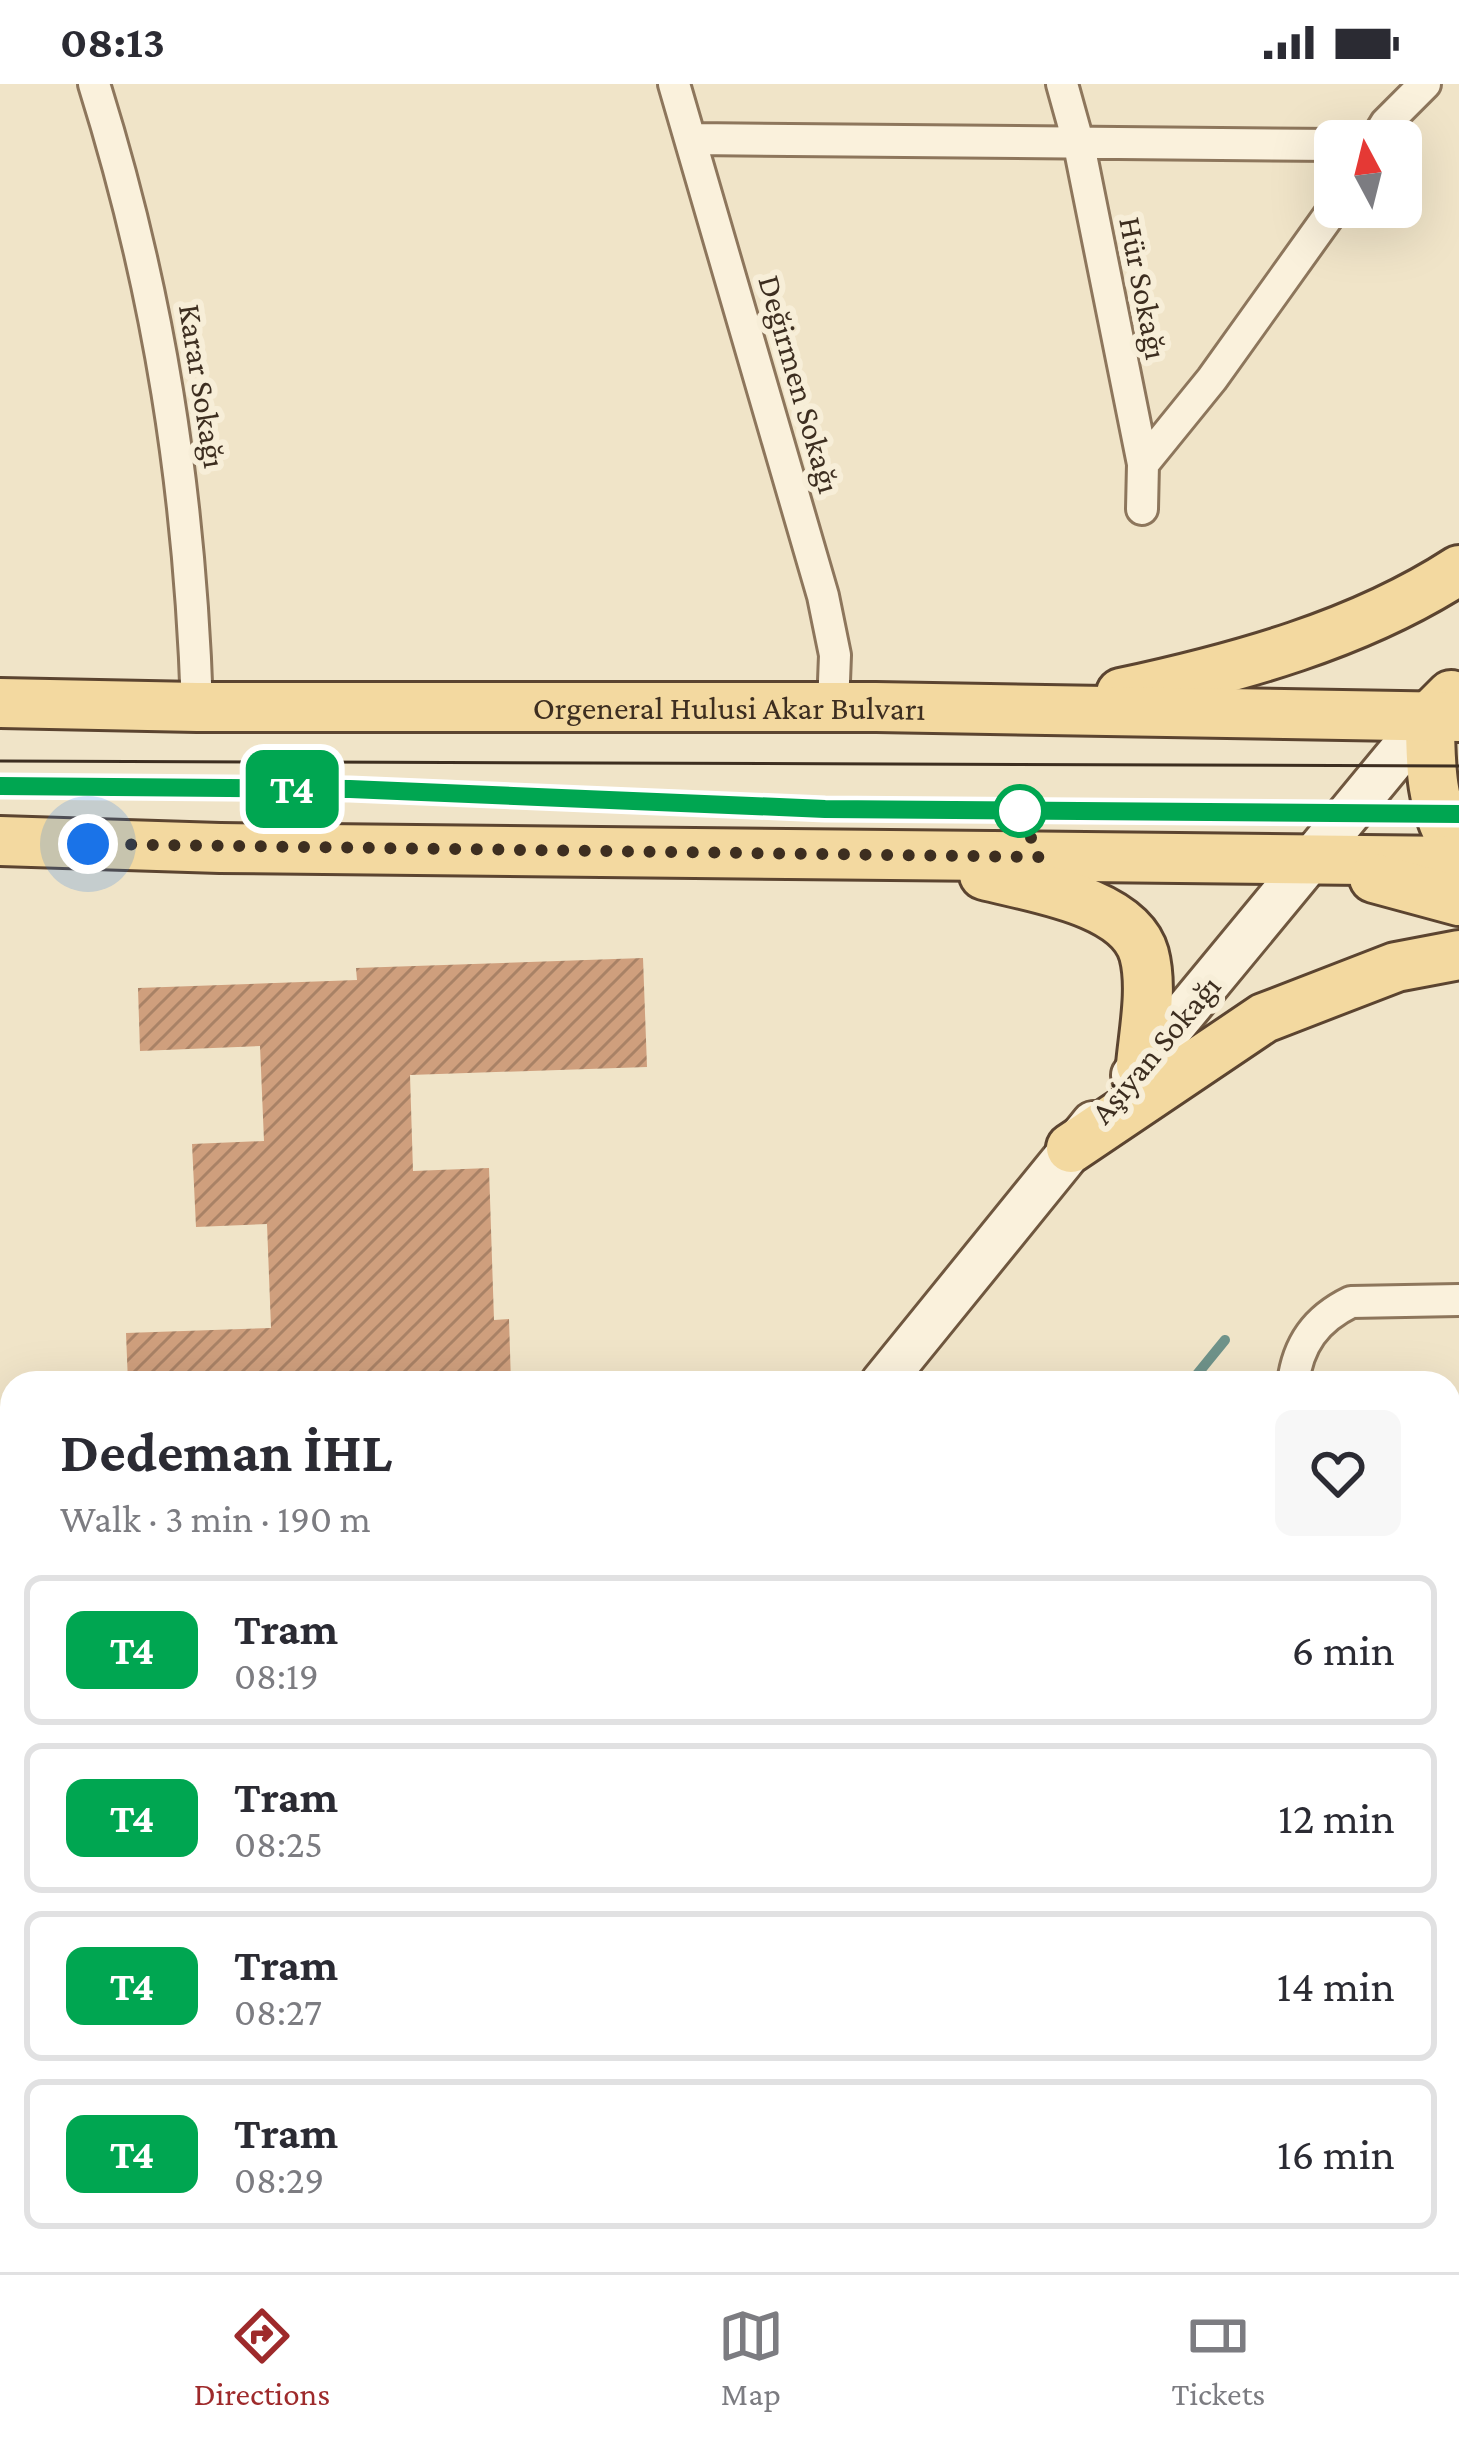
<!DOCTYPE html>
<meta charset="utf-8">
<style>
body{margin:0;font-family:"Crimson Pro",serif;background:#f7f7f7;color:#2b2b33;height:100vh;display:flex;flex-direction:column;font-size:45px;white-space:nowrap}
*{box-sizing:border-box;margin:0}
p{font-size:39px;color:#7c7c81}
.icon{flex:none;width:66px;height:66px;fill:none;stroke:currentColor;stroke-width:2;stroke-linecap:round;stroke-linejoin:round}
.map{position:relative;flex:1;overflow:hidden}
.panel{position:absolute;left:0px;top:1287px;width:1461px;height:903px;display:flex;flex-direction:column;background:#fff;border-radius:36px 36px 0 0;box-shadow:0 12px 48px #0002}
.panel>*{flex:none}
.badge{padding:0 24px;border-radius:18px;font-size:42px;line-height:78px}
.needle{width:78px;rotate:353deg}
.buttons{position:absolute;left:1314px;top:36px;display:grid;gap:24px}
.buttons a{display:grid;place-items:center;width:108px;height:108px;border-radius:18px;background:#fff;box-shadow:0 12px 48px #0002;font-size:60px}
.you{position:absolute;width:60px;height:60px;margin:-30px;border:9px solid #fff;border-radius:50%;background:#1a73e8;box-shadow:0 0 0 18px #1a73e833}
.map>.badge{position:absolute;translate:-50% -50%;box-shadow:0 0 0 6px #fff}
.round{display:grid;place-items:center;flex:none;width:126px;height:126px;border-radius:18px;background:#f7f7f7}
.summary{display:flex;align-items:center;justify-content:space-between;height:204px;padding:0 60px}
h1{font-size:57px;font-weight:700;line-height:90px}
ul{padding:0;list-style:none}
li{display:flex;align-items:center;gap:36px;height:150px;margin:0 24px 18px;padding:0 36px;border:6px solid #e1e1e2;border-radius:18px}
li div{flex:1}
li b{display:block;font-size:45px}
li em{font-style:normal}
li .badge{min-width:132px;font-weight:700;text-align:center}
.status{display:flex;justify-content:space-between;align-items:center;height:84px;padding:0 60px;background:#fff;direction:ltr}
.status svg{height:33px;fill:currentColor}
.menu{display:flex;justify-content:space-around;align-items:center;height:168px;border-top:3px solid #e1e1e2;background:#fff;font-size:33px;color:#7c7c81}
.menu a{display:grid;justify-items:center;gap:6px}
.menu .on{color:#9e2a2b}
.map>svg:first-child{display:block}
.lines{fill:none;stroke-linecap:round;stroke-linejoin:round}
.stream{stroke:#6f938a;stroke-width:10}
.building{fill:url(#building-hatch)}
.street-casing{stroke:#8d765c;stroke-width:36}
.secondary-casing{stroke:#6f573f;stroke-width:48}
.primary-casing{stroke:#5b4430;stroke-width:54}
.path{stroke:#8d765c;stroke-width:6;stroke-dasharray:9 6;stroke-linecap:butt}
.street{stroke:#faf1dc;stroke-width:30}
.secondary{stroke:#faf1dc;stroke-width:42}
.primary{stroke:#f3d9a0;stroke-width:48}
.tram{stroke:#3d2e20;stroke-width:3}
.line-casing{stroke:#fff;stroke-width:27}
.line{stroke:#00a651;stroke-width:18}
.walk{stroke:#3d2e20;stroke-width:12;stroke-dasharray:0 21.6}
.stop-dot{fill:#fff;stroke:#00a651;stroke-width:6}
.labels{text-anchor:middle;dominant-baseline:central;stroke-width:12;stroke-linejoin:round;paint-order:stroke}
.street-label{font-size:33px;fill:#3d2e20;stroke:#f7eed8}
</style>
<div class="status"><b>08:13</b><svg viewBox="0 0 49 12"><path d="M0 12V9h3v3zM5 12V6h3v6zM10 12V3h3v9zM15 12V0h3v12zM26 1h20v11H26zM47 4h2v5h-2z"/></svg></div>
<div class="map">
<svg width="1459" height="2188" viewBox="0 0 1459 2188">
<defs>
<pattern id="building-hatch" width="6" height="6" patternUnits="userSpaceOnUse" patternTransform="scale(3)"><rect width="6" height="6" fill="#cf9f7d"/><path d="M-1 1l2-2M0 6l6-6M5 7l2-2" fill="none" stroke="#a98266"/></pattern>
</defs>
<rect width="100%" height="100%" fill="#f0e4c8"/>
<g class="lines">
<!-- stream -->
<path class="stream" d="M1190 1299 1225 1256"/>
</g>
<!-- building -->
<path class="building" d="M643 874 647 983 410 991 413 1087 489 1084 494 1236 509 1235 511 1299H128L126 1249 271 1244 267 1140 196 1143 192 1060 264 1057 260 962 140 967 138 904 357 896 356 884Z"/>
<g class="lines">
<!-- street casing -->
<g class="street-casing">
<path id="street" d="M94 0C159 207 190 407 197 623
M674 0 823 512 835 571 833 623
M1062 0 1079 61 1143 380 1142 425
M693 55 1335 61
M1375 57 1386 39 1425 0
M1143 380 1212 295 1335 123
M1293 1299C1298 1260 1316 1235 1351 1218L1459 1216
M0 1359 12 1358
M1449 1468 1459 1475
M0 1782 12 1788"/>
</g>
<!-- secondary casing -->
<g class="secondary-casing">
<path id="secondary" d="M1133 991 1441 618
M882 1299 1093 1039
M182 2188 190 2178"/>
</g>
<!-- primary casing -->
<g class="primary-casing">
<g id="primary">
<path d="M1121 609C1237 584 1359 551 1459 486"/>
<path d="M1451 611 1430 632C1430 678 1430 728 1459 767"/>
<path id="s1" d="M0 619 197 623H876L1459 633"/>
<path d="M0 757 220 764 1459 777"/>
<path d="M984 791C1029 803 1129 816 1144 870 1153 904 1144 947 1141 981"/>
<path d="M1374 794 1459 817"/>
<path d="M1071 1064 1264 934 1396 883 1459 871"/>
</g>
</g>
<!-- path -->
<path class="path" d="M1036 2178 1043 2188
M500 2188 508 2178"/>
<!-- street -->
<use href="#street" class="street"/>
<!-- secondary -->
<use href="#secondary" class="secondary"/>
<!-- primary -->
<use href="#primary" class="primary"/>
<!-- tram -->
<path class="tram" d="M0 677 1459 682
M0 702 350 705 825 725 1459 730"/>
</g>
<g class="lines">
<!-- line casing -->
<g class="line-casing">
<path id="line" d="M0 702 350 705 825 725 1459 730"/>
</g>
<!-- line -->
<use href="#line" class="line"/>
<!-- walk -->
<path class="walk" d="M88 760 1039 773 1020 727"/>
</g>
<!-- markers -->
<circle class="stop-dot" cx="1020" cy="727" r="24"/>
<g class="labels">
<!-- street labels -->
<g class="street-label">
<text transform="translate(1144 204) rotate(79)">Hür Sokağı</text>
<text transform="translate(800 300) rotate(74)">Değirmen Sokağı</text>
<text transform="translate(203 302) rotate(81)">Karar Sokağı</text>
<text stroke="none"><textPath href="#s1" startOffset="729">Orgeneral Hulusi Akar Bulvarı</textPath></text>
<text transform="translate(1155 965) rotate(-50)">Aşiyan Sokağı</text>
</g>
</g>
</svg>
<div class="buttons">
<a><svg class="needle" viewBox="-14 -14 28 28"><path d="M0-13l5 13h-10z" fill="#e53935"/><path d="M0 13l5-13h-10z" fill="#7c7c81"/></svg></a>
</div>
<div class="you" style="left:88px;top:760px"></div>
<b class="badge" style="left:292px;top:705px;background:#00a651;color:#fff">T4</b>
<section class="panel">
<div class="summary"><div><h1>Dedeman İHL</h1><p>Walk · 3 min · 190 m</p></div><a class="round"><svg class="icon" aria-label="heart" viewBox="0 0 24 24"><path d="M12 20l-8-8c-3-5 5-10 8-4 3-6 11-1 8 4z"/></svg></a></div>
<ul>
<li><span class="badge" style="background:#00a651;color:#fff">T4</span><div><b>Tram</b><p>08:19</p></div><em>6 min</em></li>
<li><span class="badge" style="background:#00a651;color:#fff">T4</span><div><b>Tram</b><p>08:25</p></div><em>12 min</em></li>
<li><span class="badge" style="background:#00a651;color:#fff">T4</span><div><b>Tram</b><p>08:27</p></div><em>14 min</em></li>
<li><span class="badge" style="background:#00a651;color:#fff">T4</span><div><b>Tram</b><p>08:29</p></div><em>16 min</em></li>
</ul>
</section>
</div>
<nav class="menu">
<a class="on"><svg class="icon" aria-label="directions" viewBox="0 0 24 24"><path d="M12 3l9 9-9 9-9-9zM9 14v-3h6M13 9l2 2-2 2"/></svg>Directions</a>
<a><svg class="icon" aria-label="map" viewBox="0 0 24 24"><path d="M3 6l6-2 6 2 6-2v14l-6 2-6-2-6 2zM9 4v14M15 6v14"/></svg>Map</a>
<a><svg class="icon" aria-label="tickets" viewBox="0 0 24 24"><path d="M3 7h18v10H3zM15 7v10"/></svg>Tickets</a>
</nav>
